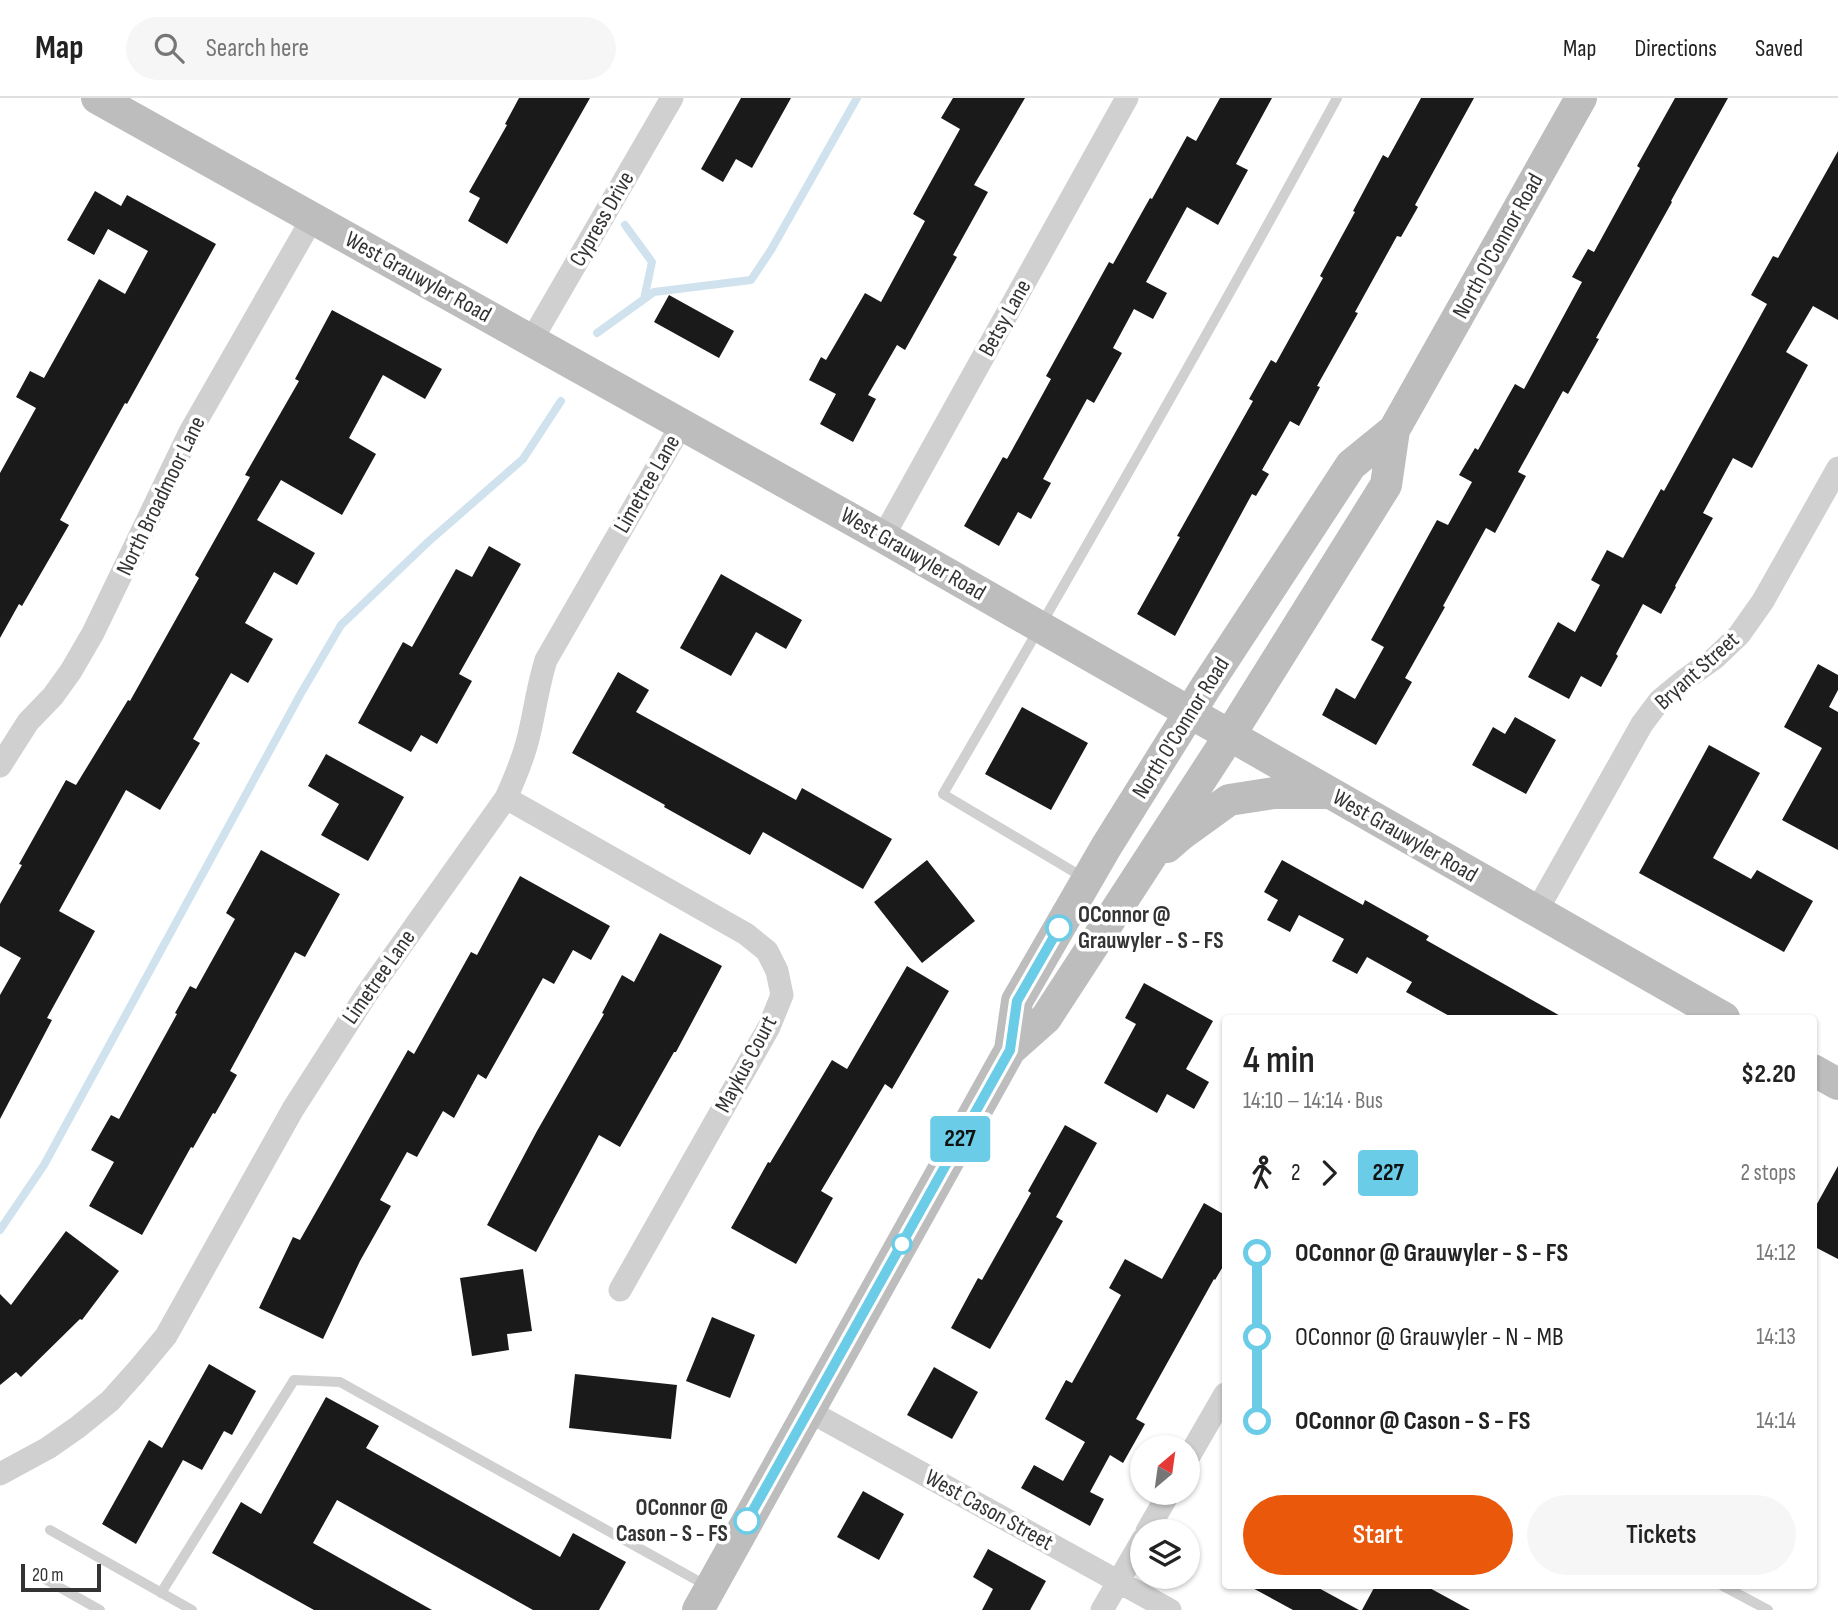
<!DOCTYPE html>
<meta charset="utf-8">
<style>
body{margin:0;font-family:"Sofia Sans Condensed",sans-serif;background:#f6f6f6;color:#222;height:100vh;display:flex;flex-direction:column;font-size:26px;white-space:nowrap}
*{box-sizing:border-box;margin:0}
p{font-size:23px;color:#767676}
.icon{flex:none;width:38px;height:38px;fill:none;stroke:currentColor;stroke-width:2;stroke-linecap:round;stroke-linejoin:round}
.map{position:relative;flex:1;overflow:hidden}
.sheet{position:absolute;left:1222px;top:917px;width:595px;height:574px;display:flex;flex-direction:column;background:#fff;border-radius:7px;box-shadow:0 2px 5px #0004}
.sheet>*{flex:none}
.badge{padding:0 14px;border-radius:5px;font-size:24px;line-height:46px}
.needle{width:46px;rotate:29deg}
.controls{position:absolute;left:1130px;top:1337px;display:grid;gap:14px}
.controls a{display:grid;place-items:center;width:70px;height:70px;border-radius:50%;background:#fff;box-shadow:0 2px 5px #0004;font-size:35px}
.scale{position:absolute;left:21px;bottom:18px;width:80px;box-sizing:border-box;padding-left:7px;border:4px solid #333;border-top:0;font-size:19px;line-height:24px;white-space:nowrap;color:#333;-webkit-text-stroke:5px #fff;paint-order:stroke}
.map>.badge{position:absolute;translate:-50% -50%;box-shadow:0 0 0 4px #fff}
.legs{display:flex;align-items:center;gap:10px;height:77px;padding:0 21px;font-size:23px}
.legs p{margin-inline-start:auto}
.summary{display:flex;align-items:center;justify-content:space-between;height:119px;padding:0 21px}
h1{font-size:38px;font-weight:600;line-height:52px}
.primary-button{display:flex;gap:14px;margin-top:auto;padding:14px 21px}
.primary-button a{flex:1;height:80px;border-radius:42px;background:#ea580c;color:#fff;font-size:28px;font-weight:600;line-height:80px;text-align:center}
.primary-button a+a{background:#f6f6f6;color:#222}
ul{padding:0 21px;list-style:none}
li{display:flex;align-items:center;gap:24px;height:84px;font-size:26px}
li i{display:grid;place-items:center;width:10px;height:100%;margin:0 9px;background:currentColor}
li i::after{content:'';width:18px;height:18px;margin:-9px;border:5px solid;border-radius:50%;background:#fff}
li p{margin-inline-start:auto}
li:first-child i{background:linear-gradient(#0000 50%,currentColor 0)}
li:last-child i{background:linear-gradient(currentColor 50%,#0000 0)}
header{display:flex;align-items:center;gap:42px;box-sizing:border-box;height:98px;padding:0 35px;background:#fff;border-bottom:2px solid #e0e0e0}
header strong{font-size:33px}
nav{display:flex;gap:38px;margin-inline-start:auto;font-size:24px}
.search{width:490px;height:63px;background:#f6f6f6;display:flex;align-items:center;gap:18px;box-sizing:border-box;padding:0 24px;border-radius:38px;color:#767676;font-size:26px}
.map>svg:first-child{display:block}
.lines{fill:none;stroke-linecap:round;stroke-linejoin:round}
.stream{stroke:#cfe2ee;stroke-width:8}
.building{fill:#1a1a1a}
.service{stroke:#d0d0d0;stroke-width:10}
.minor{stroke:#d0d0d0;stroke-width:23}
.secondary{stroke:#bdbdbd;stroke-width:32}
.line-1-casing{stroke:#fff;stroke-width:16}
.line-1{stroke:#6bcce7;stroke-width:10}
.stop-1-dot{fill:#fff;stroke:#6bcce7;stroke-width:3.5}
.labels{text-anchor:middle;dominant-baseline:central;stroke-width:7;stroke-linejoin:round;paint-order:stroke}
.street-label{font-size:23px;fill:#333;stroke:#fff}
.stop-label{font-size:23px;font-weight:bold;fill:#333;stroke:#fff;text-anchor:start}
</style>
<header>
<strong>Map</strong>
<div class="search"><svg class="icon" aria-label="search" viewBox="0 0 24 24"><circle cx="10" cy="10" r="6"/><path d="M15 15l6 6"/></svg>Search here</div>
<nav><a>Map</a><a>Directions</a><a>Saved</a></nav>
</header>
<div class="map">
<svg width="1838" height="1512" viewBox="0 0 1838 1512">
<rect width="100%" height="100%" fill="#fff"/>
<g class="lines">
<!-- stream -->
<path class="stream" d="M625 127 652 164 644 201
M597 235 654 194 751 182 771 152 857 0
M0 1132 44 1067 300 597 341 527 428 444 523 361 561 303"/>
</g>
<!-- building -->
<path class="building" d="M519 0H590L507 146 468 123 480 100 469 94 507 27 505 26Z
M741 0H791L752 70 736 61 723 84 701 71Z
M953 0H1025L974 87 988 94 953 157 957 159 905 252 897 247 868 297 876 301 853 344 820 326 836 296 809 282 821 259 826 262 865 195 881 204 925 123 913 116 960 31 941 20Z
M1220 0H1272L1236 66 1248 72 1218 127 1187 109 1146 184 1167 195 1153 221 1134 211 1113 250 1122 255 1094 305 1087 301 1043 381 1051 385 1031 421 1018 414 999 448 964 428 1003 359 1007 361 1051 281 1046 278 1109 164 1113 166 1150 100 1152 101 1187 38 1196 43Z
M1421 0H1474L1415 107 1418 109 1401 139 1397 138 1355 214 1358 215 1317 288 1320 289 1299 328 1290 323 1262 372 1269 376 1256 398 1252 396 1175 538 1137 516 1180 439 1177 438 1253 303 1249 301 1271 262 1276 265 1323 180 1320 178 1355 114 1353 113 1383 57 1388 60Z
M1675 0H1728L1671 103 1672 104 1596 240 1599 241 1568 296 1563 293 1518 374 1526 378 1495 435 1486 430 1443 508 1445 509 1405 580 1412 584 1376 647 1322 617 1336 590 1355 601 1384 549 1371 542 1437 422 1448 427 1472 384 1459 377 1475 350 1478 352 1515 286 1524 291 1582 184 1572 179 1588 151 1594 154 1640 70 1637 68Z
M1838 53V222L1813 208 1786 254 1808 267 1752 370 1733 360 1703 415 1713 420 1675 488 1676 489 1661 516 1643 506 1616 556 1618 558 1601 589 1581 578 1569 601 1528 579 1558 524 1575 534 1600 487 1591 482 1607 452 1623 460 1661 391 1664 393 1767 206 1751 197 1773 158 1778 160Z
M95 93 121 108 127 97 216 146 127 306 125 305 60 422 69 427 22 508 19 506 0 540V375L36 310 16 299 30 273 44 280 99 181 125 196 148 153 108 131 94 157 67 142Z
M669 197 734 233 719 260 654 224Z
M332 212 442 271 425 301 383 277 349 340 376 356 342 417 281 382 257 422 315 455 297 487 274 474 245 525 273 541 248 585 231 575 193 641 200 645 160 712 126 692 59 813 95 833 47 920 52 922 0 1021V897L21 860 0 848V806L22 767 19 766 66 682 76 687 128 602 130 603 199 480 195 477 250 379 245 377 299 283 295 281Z
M489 448 521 466 459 576 472 583 437 646 421 637 411 654 358 625 403 544 412 549 456 471 472 479Z
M721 476 802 522 786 551 756 534 731 578 680 550Z
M1818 566 1838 577V592L1829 609 1838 614V752L1782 722 1822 650 1784 629Z
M618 574 649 592 636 614 796 702 802 690 892 741 863 791 763 734 750 757 664 709 665 707 572 655Z
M1022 609 1088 645 1051 712 985 676Z
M1515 619 1556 642 1526 696 1472 667 1493 629 1505 636Z
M1709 647 1760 675 1713 760 1751 781 1757 772 1813 803 1784 854 1639 775Z
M326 656 404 699 368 763 321 737 339 706 308 688Z
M261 752 340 796 305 859 295 854 230 973 237 977 215 1016 213 1015 193 1050 191 1049 142 1137 89 1108 114 1064 91 1052 111 1017 119 1021 177 916 175 915 190 888 196 891 235 821 226 815Z
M927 762 975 823 922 865 874 804Z
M1282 762 1363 807 1365 802 1429 838 1426 842 1564 920H1453L1406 894 1412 884 1367 859 1357 876 1332 863 1344 841 1299 817 1290 834 1267 822 1278 802 1264 794Z
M520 778 610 828 591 862 573 852 554 886 543 880 486 981 478 976 454 1020 443 1013 417 1059 407 1054 380 1102 391 1108 360 1163 323 1241 259 1210 293 1139 300 1142 408 952 414 956 471 854 477 857Z
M660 835 722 868 676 954H674L620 1049 599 1037 536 1154 487 1127 537 1033 604 916 602 915 622 877 634 884Z
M907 868 949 893 892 991 885 986 821 1093 833 1100 796 1166 731 1130 768 1064 770 1065 832 962 847 971Z
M1144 885 1213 923 1186 971 1209 984 1194 1011 1167 996 1157 1015 1104 985 1136 926 1125 920Z
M1065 1027 1097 1045 1056 1119 1063 1123 990 1251 951 1230 978 1180 982 1182 1031 1095 1028 1093Z
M1838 1068V1161L1813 1148V1113Z
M1204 1105 1225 1117V1165L1215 1182 1214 1181 1136 1321 1145 1326 1123 1365 1110 1357 1090 1394 1104 1401 1090 1428 1021 1390 1034 1367 1063 1383 1085 1344 1045 1321 1066 1282 1072 1285 1121 1197 1109 1190 1125 1161 1162 1181Z
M66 1133 119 1173 82 1222 80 1221 21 1279 16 1274 0 1287V1196L11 1207Z
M523 1171 532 1233 507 1236 509 1252 472 1258 460 1180Z
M712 1219 755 1237 730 1300 686 1283Z
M209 1266 256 1293 232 1337 224 1333 202 1372 183 1362 136 1446 102 1426 149 1342 162 1350Z
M934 1269 978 1294 952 1341 907 1317Z
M575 1276 677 1287 671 1341 569 1330Z
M326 1299 379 1328 366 1350 560 1459 573 1435 626 1464 599 1512H533L337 1402 313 1445 432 1512H314L212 1455 241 1404 261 1416Z
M863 1393 904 1416 879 1462 837 1439Z
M988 1451 1046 1483 1030 1512H982L993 1491 973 1479Z
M1249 1488H1315L1359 1512H1293Z
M1375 1488H1426L1470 1512H1362Z"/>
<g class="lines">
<!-- service -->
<path class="service" d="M1086 781 943 696C1077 466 1210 234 1337 0
M50 1432 192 1512
M43 1480 100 1512
M1723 1488 1768 1512
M161 1495 294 1282 340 1284 709 1489"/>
<!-- minor -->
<path class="minor" d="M531 243 672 0
M883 439 1127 0
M0 668 28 624 53 598 71 573 93 535 190 334 312 121
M506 700 746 836 767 853 777 873 782 897 769 929 620 1192
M1536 814 1642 626 1660 602 1683 583 1715 560 1739 537 1763 503 1838 370
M809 1313 1170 1512
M1188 1360 1225 1296
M0 1376 48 1350 78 1329 110 1303 136 1274 166 1238 293 1011 366 897 506 700C515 680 524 659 529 637 535 612 538 587 546 562L682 326
M1147 1433 1169 1395
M1102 1512 1143 1441"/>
<!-- secondary -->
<path class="secondary" d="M97 0 883 439 1724 920
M1167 749 1182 736 1229 702 1274 695H1327
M1010 952 1017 903 1106 749 1207 587 1351 367 1394 332
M1813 972 1838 986
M698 1512 1010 952 1046 920 1230 637 1386 387 1394 332 1581 0"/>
</g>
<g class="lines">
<!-- line-1 casing -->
<g class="line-1-casing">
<path id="line-1" d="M747 1423 1010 952 1017 903 1059 830"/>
</g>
<!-- line-1 -->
<use href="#line-1" class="line-1"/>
</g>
<!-- markers -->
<g class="stop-1-dot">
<circle cx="1059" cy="830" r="12"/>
<circle cx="902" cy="1146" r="9"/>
<circle cx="747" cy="1423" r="12"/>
</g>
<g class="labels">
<!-- street labels -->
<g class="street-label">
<text transform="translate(602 121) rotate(-60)">Cypress Drive</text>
<text transform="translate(1498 148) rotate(-61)">North O'Connor Road</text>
<text transform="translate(418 179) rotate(29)">West Grauwyler Road</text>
<text transform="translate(1005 220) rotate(-61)">Betsy Lane</text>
<text transform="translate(647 386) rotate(-60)">Limetree Lane</text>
<text transform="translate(161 398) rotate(-64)">North Broadmoor Lane</text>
<text transform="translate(913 456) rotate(30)">West Grauwyler Road</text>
<text transform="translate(1697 573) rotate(-42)">Bryant Street</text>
<text transform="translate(1181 630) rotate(-58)">North O'Connor Road</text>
<text transform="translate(1405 738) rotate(30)">West Grauwyler Road</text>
<text transform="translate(379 879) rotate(-55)">Limetree Lane</text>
<text transform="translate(746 966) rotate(-62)">Maykus Court</text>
<text transform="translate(989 1412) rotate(29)">West Cason Street</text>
</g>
<!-- stop labels -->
<g class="stop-label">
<text x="1078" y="817">OConnor @<tspan x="1078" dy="26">Grauwyler - S - FS</tspan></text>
<text x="728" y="1410" text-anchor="end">OConnor @<tspan x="728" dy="26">Cason - S - FS</tspan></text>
</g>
</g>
</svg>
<div class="controls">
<a><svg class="needle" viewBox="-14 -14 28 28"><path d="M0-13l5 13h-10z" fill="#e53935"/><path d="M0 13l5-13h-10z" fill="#767676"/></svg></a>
<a><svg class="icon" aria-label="layers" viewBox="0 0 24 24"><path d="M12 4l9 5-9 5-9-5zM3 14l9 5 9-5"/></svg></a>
</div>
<div class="scale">20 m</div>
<b class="badge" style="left:960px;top:1041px;background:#6bcce7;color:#111">227</b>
<section class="sheet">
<div class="summary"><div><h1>4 min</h1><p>14:10 – 14:14 · Bus</p></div><b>$2.20</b></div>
<div class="legs"><svg class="icon" aria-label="walk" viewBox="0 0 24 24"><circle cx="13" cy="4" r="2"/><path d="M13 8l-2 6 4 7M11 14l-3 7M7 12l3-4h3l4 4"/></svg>2<svg class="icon" aria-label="forward" viewBox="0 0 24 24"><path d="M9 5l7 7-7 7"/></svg><b class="badge" style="background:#6bcce7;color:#111">227</b><p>2 stops</p></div>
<ul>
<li><i style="color:#6bcce7"></i><b>OConnor @ Grauwyler - S - FS</b><p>14:12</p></li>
<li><i style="color:#6bcce7"></i><span>OConnor @ Grauwyler - N - MB</span><p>14:13</p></li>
<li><i style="color:#6bcce7"></i><b>OConnor @ Cason - S - FS</b><p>14:14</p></li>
</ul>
<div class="primary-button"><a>Start</a><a>Tickets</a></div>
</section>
</div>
